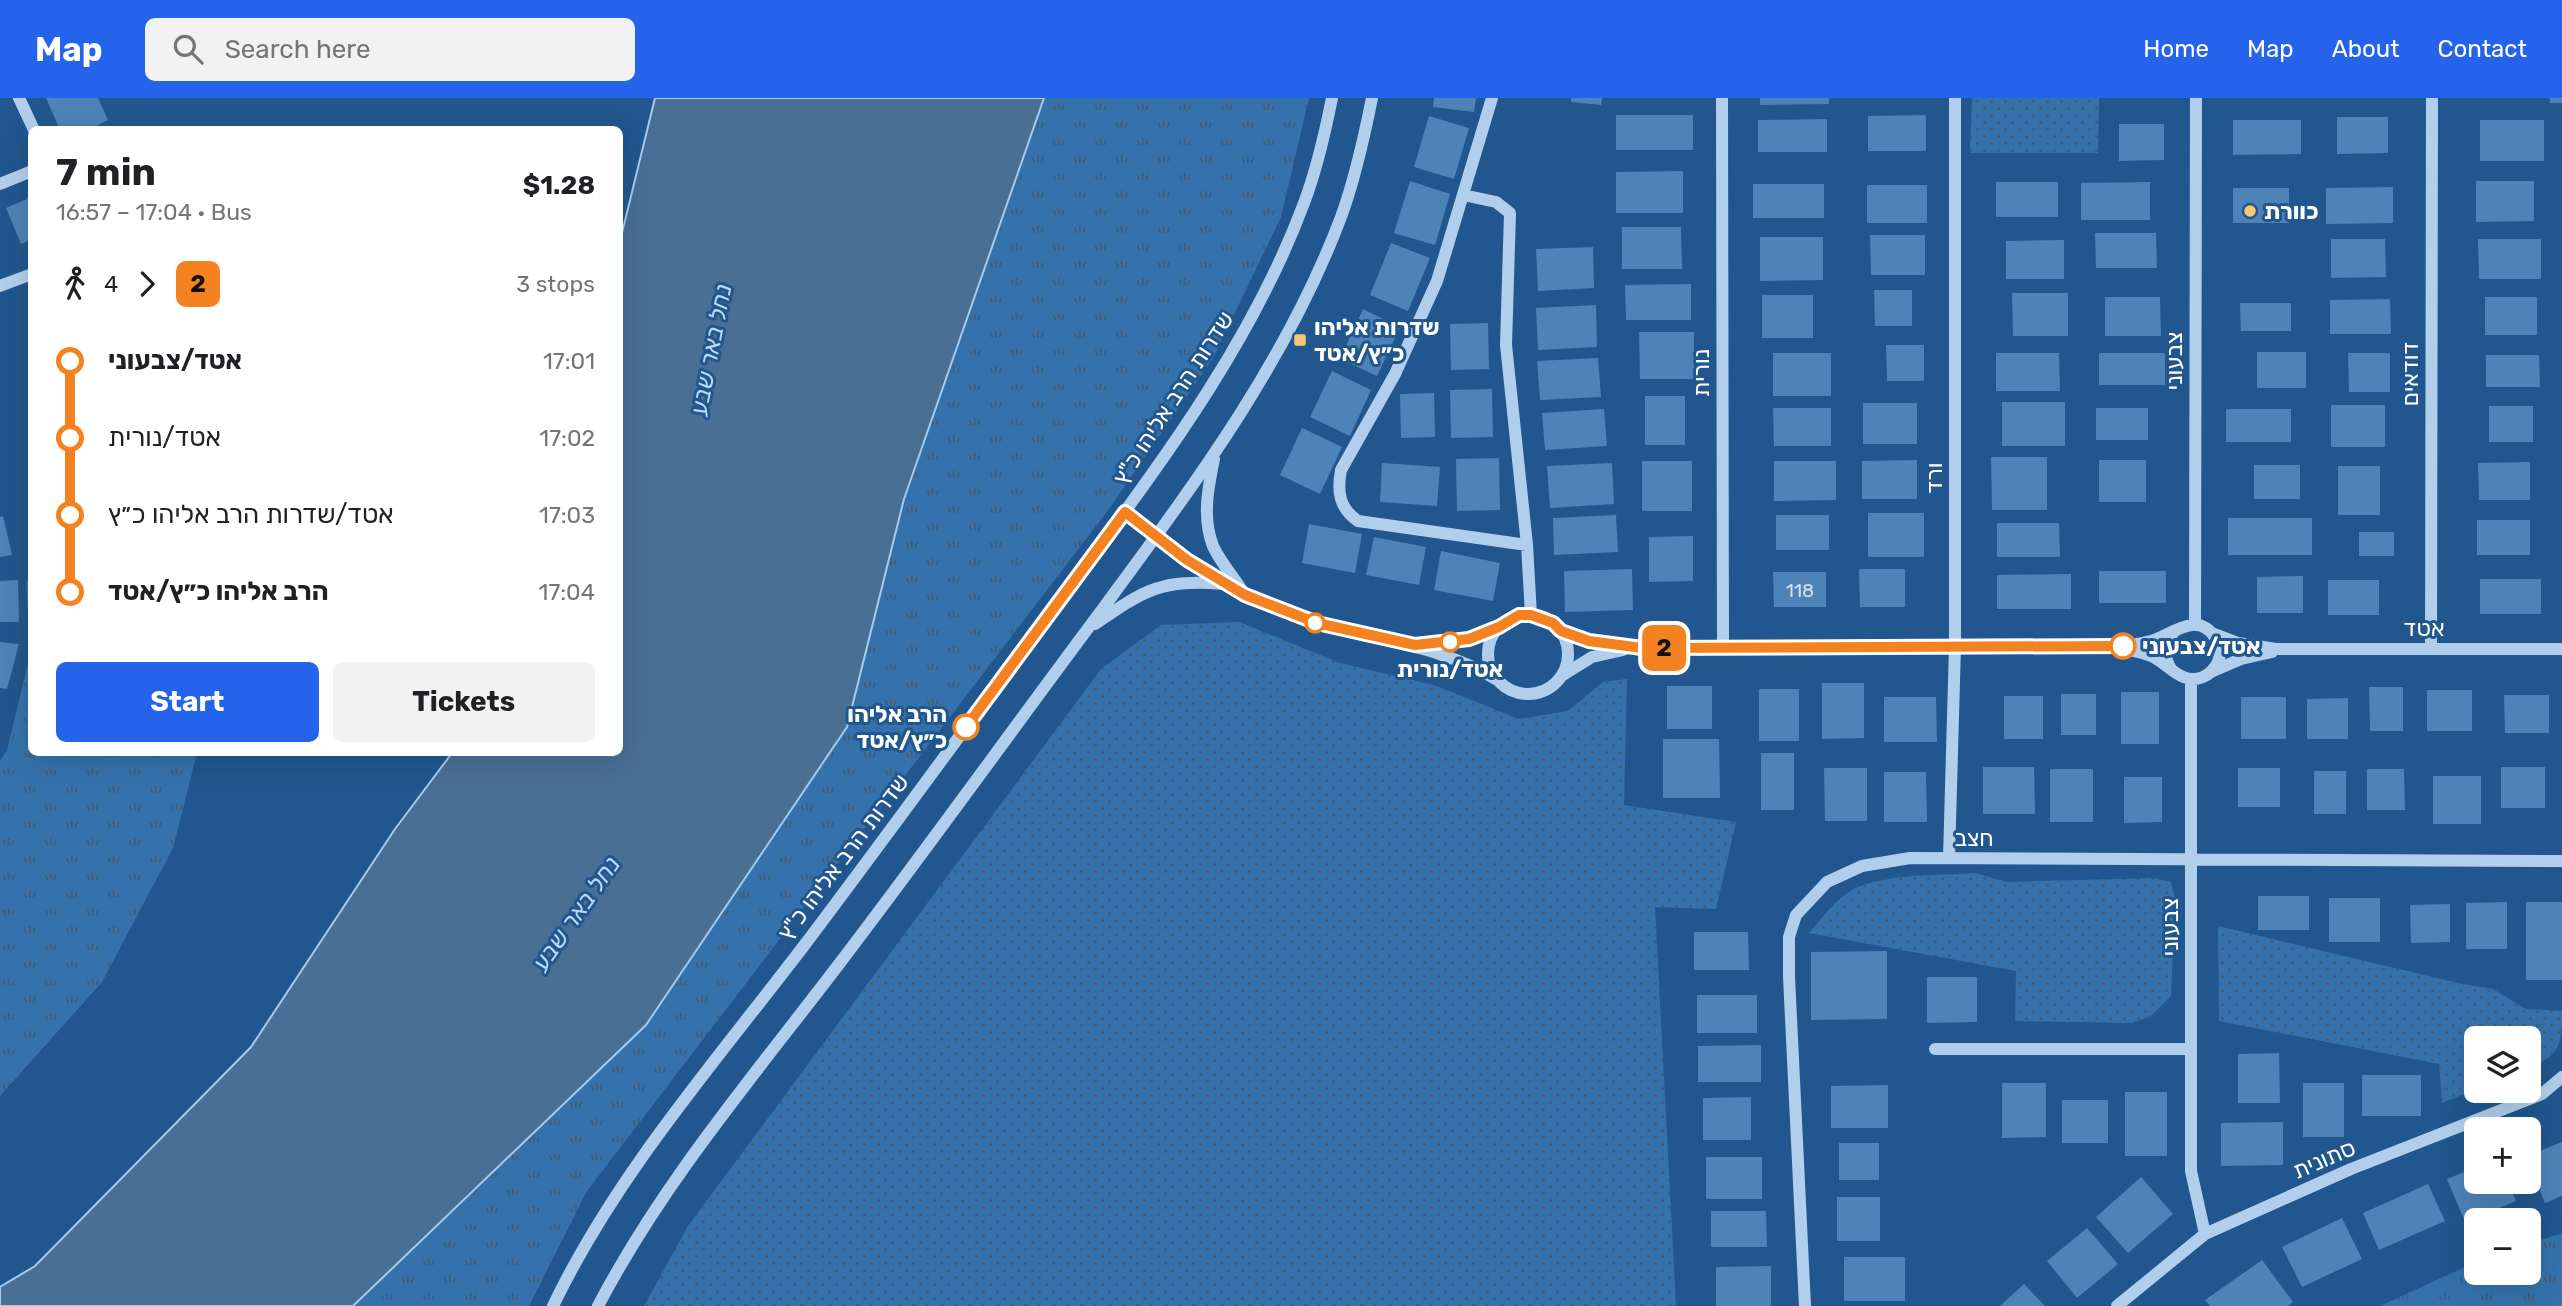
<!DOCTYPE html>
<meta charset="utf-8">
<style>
body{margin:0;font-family:Rubik,Heebo,sans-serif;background:#f2f2f2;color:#202124;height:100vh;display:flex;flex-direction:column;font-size:26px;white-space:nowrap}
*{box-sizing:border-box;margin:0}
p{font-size:23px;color:#757577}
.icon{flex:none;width:38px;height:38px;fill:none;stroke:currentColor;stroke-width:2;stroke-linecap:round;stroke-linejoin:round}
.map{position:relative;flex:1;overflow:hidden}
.details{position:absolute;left:28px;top:28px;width:595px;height:630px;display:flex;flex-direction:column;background:#fff;border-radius:10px;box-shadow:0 7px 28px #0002}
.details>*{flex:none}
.badge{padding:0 14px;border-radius:10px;font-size:24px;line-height:46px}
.buttons{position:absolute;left:2464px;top:928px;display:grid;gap:14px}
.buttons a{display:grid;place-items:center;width:77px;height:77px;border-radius:10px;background:#fff;box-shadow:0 7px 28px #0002;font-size:35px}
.map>.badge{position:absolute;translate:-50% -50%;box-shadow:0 0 0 4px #fff}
.legs{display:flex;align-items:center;gap:10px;height:77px;padding:0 28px;font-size:23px}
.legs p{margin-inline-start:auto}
.overview{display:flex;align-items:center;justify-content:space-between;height:119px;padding:0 28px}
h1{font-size:38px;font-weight:700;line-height:52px}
.cta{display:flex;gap:14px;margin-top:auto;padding:14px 28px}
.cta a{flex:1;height:80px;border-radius:10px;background:#2563eb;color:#fff;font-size:28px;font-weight:700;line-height:80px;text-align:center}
.cta a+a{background:#f2f2f2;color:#202124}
ul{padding:0 28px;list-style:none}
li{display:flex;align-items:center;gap:24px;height:77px;font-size:26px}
li i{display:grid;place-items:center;width:10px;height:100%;margin:0 9px;background:currentColor}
li i::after{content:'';width:18px;height:18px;margin:-9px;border:5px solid;border-radius:50%;background:#fff}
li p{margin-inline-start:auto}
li:first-child i{background:linear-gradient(#0000 50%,currentColor 0)}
li:last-child i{background:linear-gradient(currentColor 50%,#0000 0)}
header{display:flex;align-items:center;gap:42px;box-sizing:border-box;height:98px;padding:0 35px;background:#2563eb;color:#fff}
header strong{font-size:33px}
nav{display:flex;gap:38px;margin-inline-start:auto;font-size:24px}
.search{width:490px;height:63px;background:#f2f2f2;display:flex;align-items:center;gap:18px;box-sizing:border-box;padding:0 24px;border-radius:10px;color:#757577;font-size:26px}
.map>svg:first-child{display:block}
.grass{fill:url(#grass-tufts)}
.park{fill:url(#park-dots)}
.water{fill:#496f95;stroke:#a4caed;stroke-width:2}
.building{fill:#4e83b7}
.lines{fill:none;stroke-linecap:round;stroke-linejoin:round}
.minor{stroke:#b1cfec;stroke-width:12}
.line-1-casing{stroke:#fff;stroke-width:16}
.line-1{stroke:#f58220;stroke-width:10}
.poi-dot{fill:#f8c972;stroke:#21578e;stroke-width:2.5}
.stop-1-dot{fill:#fff;stroke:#f58220;stroke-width:3.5}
.labels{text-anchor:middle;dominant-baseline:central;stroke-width:6;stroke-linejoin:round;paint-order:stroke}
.number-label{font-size:19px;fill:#d3e0ed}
.poi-label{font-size:23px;font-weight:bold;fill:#fff;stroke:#21578e;text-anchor:start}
.street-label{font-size:23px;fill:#fff;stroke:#21578e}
.stop-label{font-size:23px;font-weight:bold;fill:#fff;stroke:#21578e;text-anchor:start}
.water-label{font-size:24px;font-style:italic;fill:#bdd9f3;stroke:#21578e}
</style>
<header>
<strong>Map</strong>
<div class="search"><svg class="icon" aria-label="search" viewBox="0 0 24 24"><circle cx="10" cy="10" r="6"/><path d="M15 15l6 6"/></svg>Search here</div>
<nav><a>Home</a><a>Map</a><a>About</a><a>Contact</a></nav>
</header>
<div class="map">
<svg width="2562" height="1208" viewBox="0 0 2562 1208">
<defs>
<pattern id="grass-tufts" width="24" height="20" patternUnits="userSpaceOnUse" patternTransform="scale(1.75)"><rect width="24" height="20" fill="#3572ab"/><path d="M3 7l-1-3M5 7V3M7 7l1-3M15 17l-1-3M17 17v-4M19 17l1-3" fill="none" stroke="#425d77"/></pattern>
<pattern id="park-dots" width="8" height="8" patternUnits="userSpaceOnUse" patternTransform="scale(1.75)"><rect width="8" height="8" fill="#3572ab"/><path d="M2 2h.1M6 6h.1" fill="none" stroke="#425d77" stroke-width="1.8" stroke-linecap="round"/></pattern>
</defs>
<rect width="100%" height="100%" fill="#21578e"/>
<!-- grass -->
<path class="grass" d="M1027 0H1309L1281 119 1213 260 1109 411 587 1093 529 1208H353L646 927 904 401 934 315Z
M26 483H32V654L197 655 173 750 102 884 0 998V663L7 652 31 553Z
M2562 1135V1208H2380L2476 1164V1174H2529V1146Z"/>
<!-- park -->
<path class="park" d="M1972 0H2099L2098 55H1970Z
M1239 524 1340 565 1434 587 1519 621 1568 613 1603 584 1627 581 1624 707 1736 724 1716 811 1655 809 1676 1208H644L688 1128 1101 571 1161 527Z
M1975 775 2007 784 2153 780 2171 784 2175 800 2171 898 2151 918 2132 925 2015 923 2016 873 1809 835C1824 818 1840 795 1861 788 1896 775 1939 778 1975 775Z
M2218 828 2462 886 2493 891 2526 911 2562 913C2562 944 2562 957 2529 970V940H2476V991L2442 1005 2439 966 2219 923Z"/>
<!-- water -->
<path class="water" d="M655 0H1044L904 401 847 629 646 927 353 1208H0V1189L35 1168 251 949 395 731 452 655 620 654V143Z"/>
<!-- building -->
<path class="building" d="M46 0H98L108 22 88 32H60Z
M1434 0H1476L1474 14 1433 9Z
M1571 0H1602L1601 7 1571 4Z
M1760 0H1829V6L1760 7Z
M2550 0H2562V5H2550Z
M1616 17H1693V52H1616Z
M1926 17V53H1868V18Z
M1429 18 1469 30 1454 81 1414 69Z
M2337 19H2388V55L2337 56Z
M1827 21V54H1758V22Z
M2233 22H2301V56L2233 57Z
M2480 22H2544V63H2480Z
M2119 26H2164V62L2119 63Z
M1683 73V115H1616V74Z
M1410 83 1450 96 1435 147 1394 135Z
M2476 83H2534V123L2476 124Z
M1996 84H2058V119H1996Z
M2150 84V122H2081V85Z
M1753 86H1824V120H1753Z
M1867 87H1927V125H1867Z
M2393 89V125L2326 126V90Z
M2233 90H2289V125H2233Z
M32 99V141L21 146 6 110Z
M1622 129H1681L1682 171H1622Z
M2095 135H2156L2157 170H2096Z
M1870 137H1925V177H1871Z
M1760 139H1823V182L1760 183Z
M2331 141H2385L2386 179 2331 180Z
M2478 141H2541V181H2479Z
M2064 142V181H2006V143Z
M1391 145 1430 160 1408 213 1370 197Z
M1593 149 1594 190 1538 193 1536 151Z
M1691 186V222H1626L1625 187Z
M1874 192H1912V228H1875Z
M2012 195H2068V238H2013Z
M1762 197H1813V240H1762Z
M2105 199H2160L2161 238H2105Z
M2485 199H2537V237H2485Z
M2390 201 2391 236H2330V202Z
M2240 205H2291V233H2241Z
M1596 207 1597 249 1538 252 1536 210Z
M1363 211 1400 229 1377 278 1340 261Z
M1488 225 1489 271 1451 272 1450 226Z
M1639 234H1694V281H1640Z
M1886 247H1924V283H1887Z
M2257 254H2306V290H2257Z
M1773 255H1831V298H1773Z
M1996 255H2059L2060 293H1996Z
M2099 255H2165V287H2099Z
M2348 255H2390V294H2349Z
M2486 257H2539L2540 289H2486Z
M1598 260 1601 299 1540 302 1537 263Z
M1332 273 1371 292 1350 338 1310 319Z
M1492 291 1493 339 1451 340 1450 292Z
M1434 295 1435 339 1401 340 1400 296Z
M1645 298H1685V347H1645Z
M2002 304H2065V348H2002Z
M1863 305H1917V346H1863Z
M2331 307H2385V349H2331Z
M2489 308H2533V344H2489Z
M1773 310H1831V348H1774Z
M2096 310H2148V342H2096Z
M1604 311 1607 348 1545 352 1542 315Z
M2226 311H2291V344H2226Z
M1302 330 1342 349 1320 396 1280 377Z
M1991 359H2047V412H1992Z
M1499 360 1500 412 1457 413 1456 361Z
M1917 362V401H1862V363Z
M2099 362H2146V404H2099Z
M1642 363H1692V413H1642Z
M1774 363H1836V402L1774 403Z
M2530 364V402H2479L2478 365Z
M1382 365 1440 369 1437 408 1380 404Z
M1612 365 1614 406 1550 410 1547 368Z
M2254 367H2300V401H2254Z
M2338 368H2380V417H2338Z
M1868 415H1924V459H1868Z
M1616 417 1618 454 1554 457 1553 420Z
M1776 417H1829V452H1776Z
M3 418 12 457 0 459V419Z
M2228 420H2312V457H2228Z
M2477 422H2530V457H2477Z
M1997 425H2059L2060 459H1997Z
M1309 426 1362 436 1355 475 1302 465Z
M2359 434H2394V458H2359Z
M1693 438V483L1649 484V439Z
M1374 439 1426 449 1419 487 1366 477Z
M1441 453 1500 465 1493 503 1434 492Z
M1632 471 1633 512 1565 514 1564 473Z
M1859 471H1905V509H1860Z
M2099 473H2166V505H2099Z
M1773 474H1826V509H1774Z
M2071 476V511H1997V477Z
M2303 478V515H2257V479Z
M2480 481H2541V516H2480Z
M18 482 19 524H0V483Z
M2328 482H2379V517H2328Z
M0 544 19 546 7 591 0 590Z
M1822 585H1864V640L1822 641Z
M1667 588H1712V631H1667Z
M2369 589H2403V633H2370Z
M1759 591H1799V643H1759Z
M2427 592H2472V633H2427Z
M2121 594H2159V646H2121Z
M2061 596H2096V637H2061Z
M2504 597H2549V635H2505Z
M2004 598H2043V641H2004Z
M1884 599H1936L1937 644H1884Z
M2241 599H2286V641H2241Z
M2348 600V641H2307V601Z
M1663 641H1719L1720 700H1663Z
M1761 655H1794V712H1761Z
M1983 669H2034L2035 716H1983Z
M2501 669H2545V710H2501Z
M1824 670H1867V723H1825Z
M2238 670H2280V709H2238Z
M2050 671H2093V724H2050Z
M2367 671H2404L2405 712H2367Z
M2314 673H2346V716H2314Z
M1884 674H1926L1927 724H1884Z
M2433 678H2481V726H2433Z
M2124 679H2162V724L2124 725Z
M2258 798H2309V832H2258Z
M2329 800H2380V844H2329Z
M2507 804V851H2466V805Z
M2526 804H2562V882H2526Z
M2450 806V844L2411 845 2410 807Z
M1694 834H1748L1749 872H1694Z
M1887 853V921L1811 922V854Z
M1927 879H1977V924L1927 925Z
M1697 897H1757V935H1697Z
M1761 947V984H1698V948Z
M2279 955 2280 1005H2238V956Z
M2362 977H2421V1018H2362Z
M2002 985H2046V1039L2002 1040Z
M2303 985H2344V1039H2303Z
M1888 987V1030H1831V988Z
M2125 994H2167V1058H2125Z
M1751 999V1042H1703V1000Z
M2062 1002H2108V1045H2062Z
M2283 1024V1067L2221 1068V1025Z
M2562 1044V1098L2545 1105 2529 1064V1057Z
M1839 1045H1879V1082H1839Z
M1706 1059H1762V1101H1706Z
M2476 1069V1083H2508L2516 1103 2465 1124 2447 1081Z
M2141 1079 2173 1116 2128 1155 2096 1119Z
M2428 1086 2445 1123 2379 1152 2363 1115Z
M1837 1099H1880V1143H1837Z
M1711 1113H1766L1767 1149H1711Z
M2342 1120 2362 1161 2302 1189 2282 1149Z
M2087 1130 2118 1166 2077 1200 2047 1163Z
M1844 1159H1905V1203H1844Z
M2262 1162 2293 1204 2288 1208H2210L2205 1202Z
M1771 1168V1208H1716V1169Z
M2024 1186 2045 1208H2000Z"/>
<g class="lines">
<!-- minor -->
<path class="minor" d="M19 0 34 32
M1492 0 1437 183 1395 276 1341 372C1337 393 1339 410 1358 423L1527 447
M1722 0 1723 549
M0 86 32 73
M1463 97 1496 104 1510 115 1506 247 1527 447 1531 517
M0 188 32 176
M1214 361C1208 390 1202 420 1213 448 1220 464 1234 479 1243 494
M1125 414C1146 430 1166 448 1188 463 1228 490 1271 511 1317 525 1380 544 1441 547 1499 583
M1488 556a40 40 0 1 1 80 0a40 40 0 1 1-80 0Z
M1095 526C1146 491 1161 481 1224 486
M2195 526 2196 0
M1561 533 1589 543 1642 550 2108 549C2123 548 2137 547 2151 543 2172 537 2196 513 2214 538 2220 546 2221 555 2218 564 2215 570 2210 576 2203 579 2181 588 2168 565 2151 558 2137 552 2123 551 2108 549
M2212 535 2238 545 2276 551H2562
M1422 547 1469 541 1499 529
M2431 551 2432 0
M2171 571C2163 558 2163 545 2174 534
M2213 573 2241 561 2272 554
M1563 577 1592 559 1623 552
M2191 581V1073L2205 1136
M1949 760 1955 548V0
M1935 951H2191
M553 1208C617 1075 717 962 806 845 901 719 993 592 1087 465 1170 353 1255 237 1304 105 1317 71 1325 35 1332 0
M598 1208C662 1086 752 980 836 870 927 751 1014 629 1104 509 1194 387 1287 263 1341 119 1355 81 1364 40 1372 0
M1805 1208 1789 879V839L1796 817 1827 784 1862 768 1910 760 2562 763
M2117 1208 2205 1136 2351 1071 2542 996 2562 979"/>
</g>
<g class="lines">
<!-- line-1 casing -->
<g class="line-1-casing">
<path id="line-1" d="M966 629 1125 414 1187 462 1245 497 1317 525 1415 547 1469 541 1499 529 1519 517H1531L1553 525 1561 533 1589 543 1642 550 2123 548"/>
</g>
<!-- line-1 -->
<use href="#line-1" class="line-1"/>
</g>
<!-- markers -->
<g class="poi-dot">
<circle cx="2250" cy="113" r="7"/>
<rect x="1293" y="235" width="14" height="14" rx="3.5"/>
</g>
<g class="stop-1-dot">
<circle cx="1315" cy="525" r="9"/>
<circle cx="1450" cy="544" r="9"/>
<circle cx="2123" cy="548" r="12"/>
<circle cx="966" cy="629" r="12"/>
</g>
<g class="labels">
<!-- number labels -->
<g class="number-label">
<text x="1800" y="492">118</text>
</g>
<!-- poi labels -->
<g class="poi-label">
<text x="2264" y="113">כוורת</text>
<text x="1314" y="229">שדרות אליהו<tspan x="1314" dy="26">כ״ץ/אטד</tspan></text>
</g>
<!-- street labels -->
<g class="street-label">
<text transform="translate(2174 263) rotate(-90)">צבעוני</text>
<text transform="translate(1701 275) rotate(-90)">נורית</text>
<text transform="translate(2410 276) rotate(-90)">דודאים</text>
<text transform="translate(1173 300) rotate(-57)">שדרות הרב אליהו כ"ץ</text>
<text transform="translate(1934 380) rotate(-90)">ורד</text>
<text x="2424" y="530">אטד</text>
<text x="1974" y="740">חצב</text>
<text transform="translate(843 759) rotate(-53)">שדרות הרב אליהו כ"ץ</text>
<text transform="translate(2170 829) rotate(-90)">צבעוני</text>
<text transform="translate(2324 1061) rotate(-23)">סתונית</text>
</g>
<!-- stop labels -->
<g class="stop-label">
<text x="2142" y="548">אטד/צבעוני</text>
<text x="1450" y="571" text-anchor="middle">אטד/נורית</text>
<text x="947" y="616" text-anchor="end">הרב אליהו<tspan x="947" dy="26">כ״ץ/אטד</tspan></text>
</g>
<!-- water labels -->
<g class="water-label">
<text transform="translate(711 252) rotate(-79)">נחל באר שבע</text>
<text transform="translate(576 816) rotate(-55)">נחל באר שבע</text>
</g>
</g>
</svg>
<div class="buttons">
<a><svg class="icon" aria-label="layers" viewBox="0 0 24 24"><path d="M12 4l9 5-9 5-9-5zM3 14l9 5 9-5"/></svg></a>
<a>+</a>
<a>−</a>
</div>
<b class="badge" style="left:1664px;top:550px;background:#f58220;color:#111">2</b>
<section class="details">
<div class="overview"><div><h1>7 min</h1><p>16:57 – 17:04 · Bus</p></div><b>$1.28</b></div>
<div class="legs"><svg class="icon" aria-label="walk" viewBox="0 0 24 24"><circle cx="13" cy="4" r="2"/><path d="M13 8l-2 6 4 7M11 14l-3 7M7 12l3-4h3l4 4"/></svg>4<svg class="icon" aria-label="forward" viewBox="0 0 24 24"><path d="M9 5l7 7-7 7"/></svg><b class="badge" style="background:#f58220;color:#111">2</b><p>3 stops</p></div>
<ul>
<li><i style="color:#f58220"></i><b>אטד/צבעוני</b><p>17:01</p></li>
<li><i style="color:#f58220"></i><span>אטד/נורית</span><p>17:02</p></li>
<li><i style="color:#f58220"></i><span>אטד/שדרות הרב אליהו כ״ץ</span><p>17:03</p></li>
<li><i style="color:#f58220"></i><b>הרב אליהו כ״ץ/אטד</b><p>17:04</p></li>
</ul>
<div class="cta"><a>Start</a><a>Tickets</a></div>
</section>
</div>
